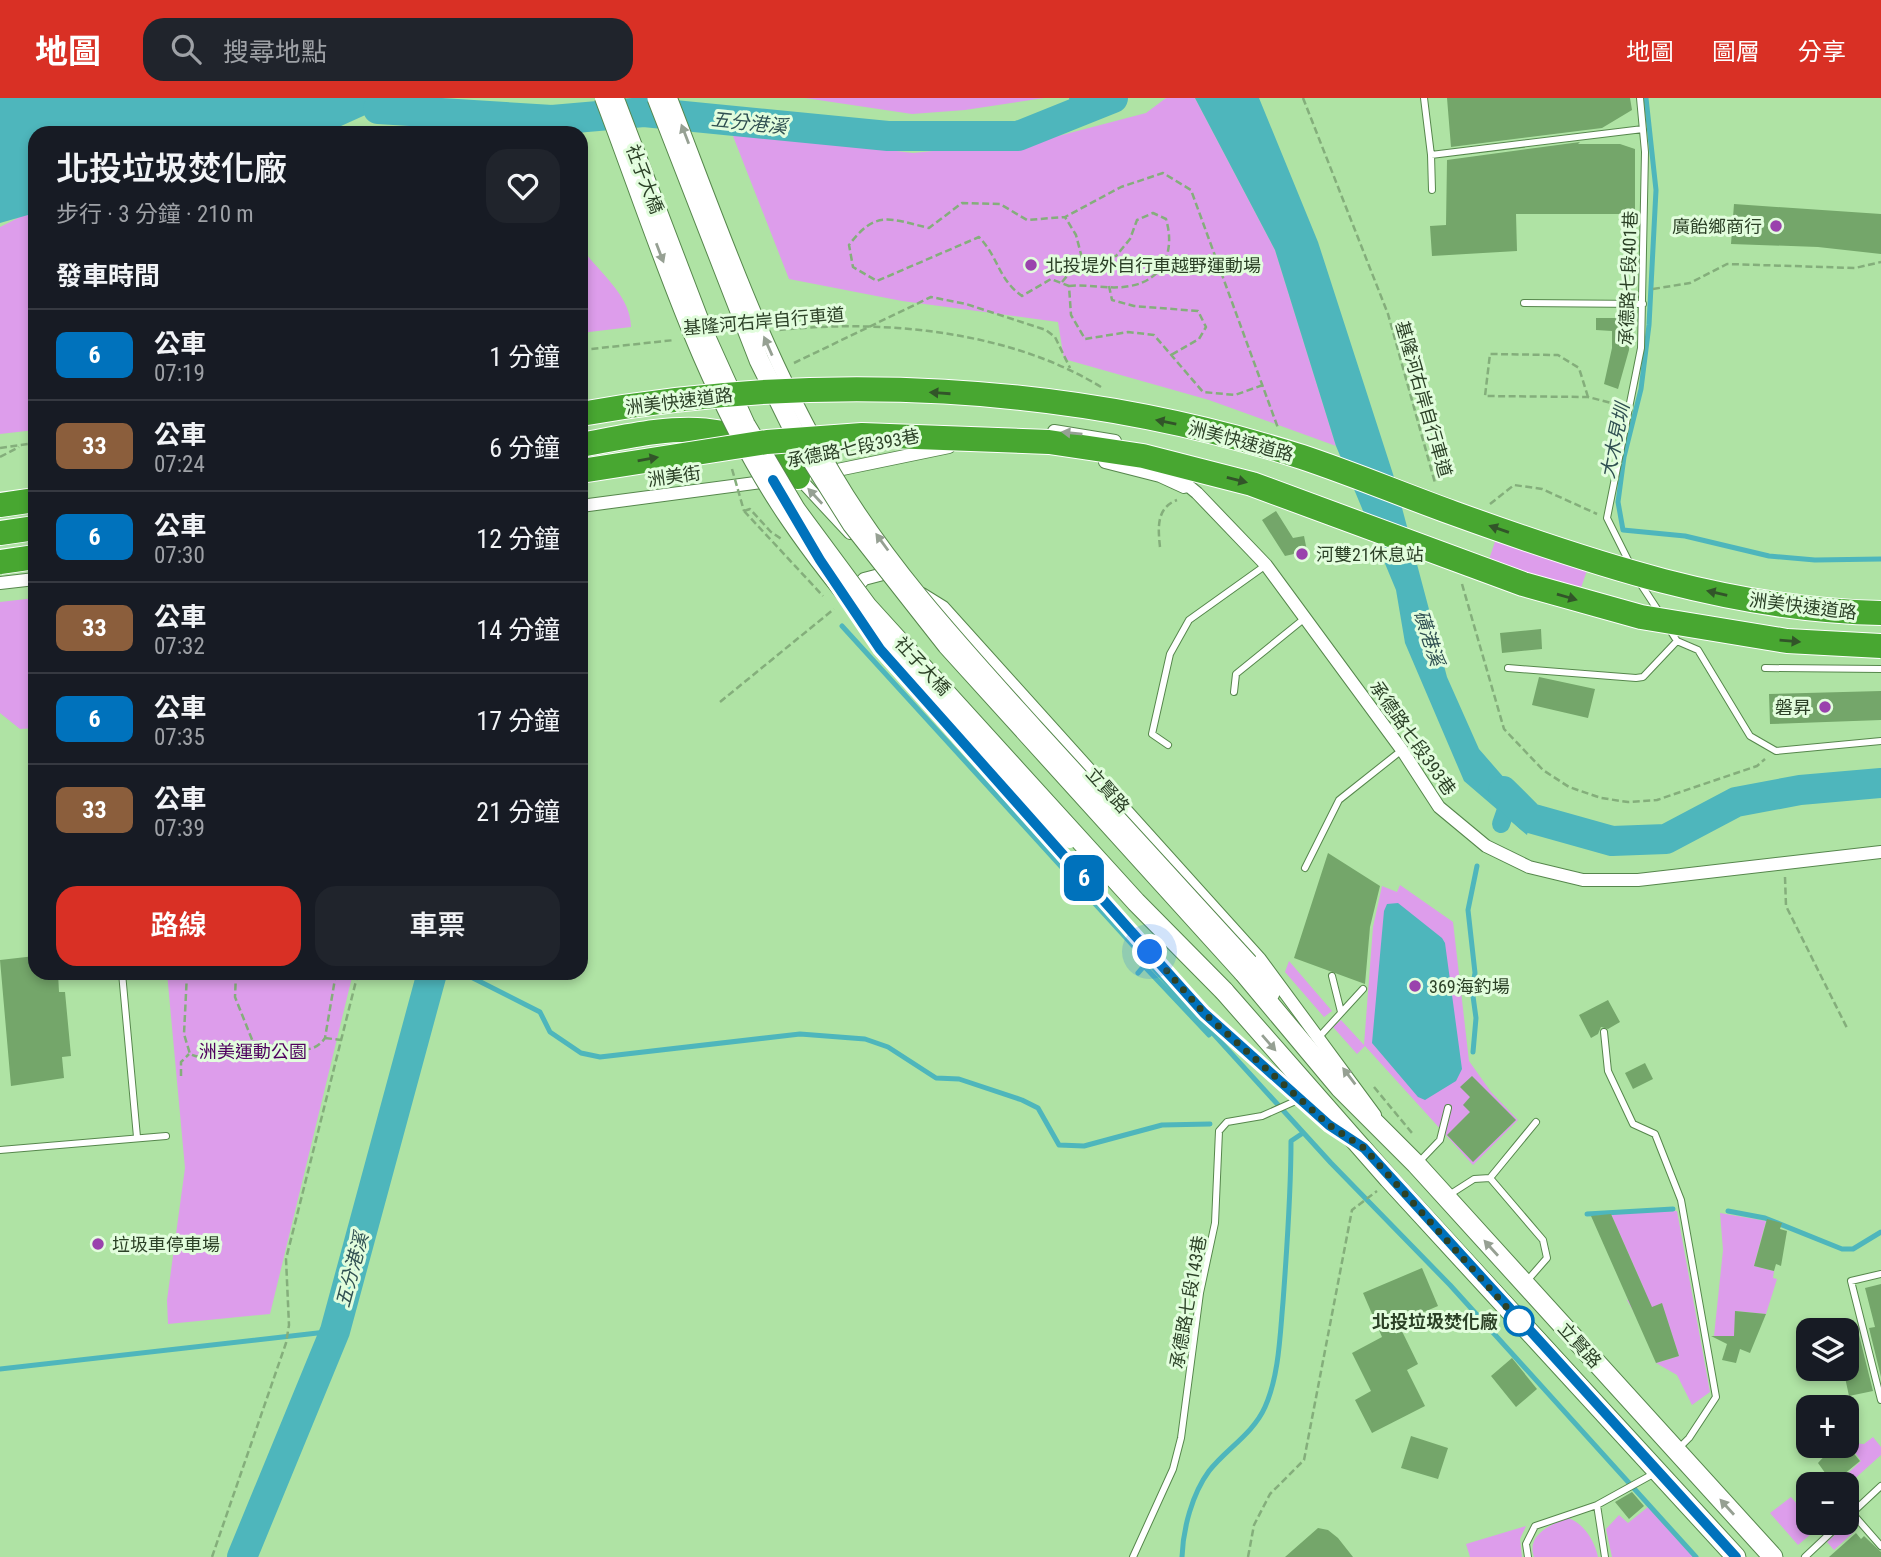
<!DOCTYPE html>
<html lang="zh-TW">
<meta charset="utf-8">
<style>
body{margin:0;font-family:"Roboto Condensed","Noto Sans TC",sans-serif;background:#20242c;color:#f1f3f6;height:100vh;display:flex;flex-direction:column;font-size:26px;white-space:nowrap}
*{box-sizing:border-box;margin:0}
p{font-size:23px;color:#9ea1a6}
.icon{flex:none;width:38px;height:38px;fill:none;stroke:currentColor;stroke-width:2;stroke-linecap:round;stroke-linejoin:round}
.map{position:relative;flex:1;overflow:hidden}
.panel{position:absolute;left:28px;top:28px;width:560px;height:854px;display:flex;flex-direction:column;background:#171b24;border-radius:21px;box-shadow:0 4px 10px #0003}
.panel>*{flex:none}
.badge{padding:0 14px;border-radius:10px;font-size:24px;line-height:46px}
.tools{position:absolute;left:1796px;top:1220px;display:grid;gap:14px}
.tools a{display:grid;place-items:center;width:63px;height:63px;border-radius:14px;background:#171b24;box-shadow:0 4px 10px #0003;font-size:35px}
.you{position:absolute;width:35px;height:35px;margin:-18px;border:5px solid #fff;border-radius:50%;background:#1a73e8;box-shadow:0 0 0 10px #1a73e833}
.map>.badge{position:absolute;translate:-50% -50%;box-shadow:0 0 0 4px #fff}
h2{padding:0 28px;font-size:26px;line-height:63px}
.round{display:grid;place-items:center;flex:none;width:74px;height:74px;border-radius:21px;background:#20242c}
.head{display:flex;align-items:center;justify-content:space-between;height:119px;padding:0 28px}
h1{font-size:33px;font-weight:600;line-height:52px}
.button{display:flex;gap:14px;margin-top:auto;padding:14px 28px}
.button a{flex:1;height:80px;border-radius:21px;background:#d93025;color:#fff;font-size:28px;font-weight:600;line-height:80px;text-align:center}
.button a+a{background:#20242c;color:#f1f3f6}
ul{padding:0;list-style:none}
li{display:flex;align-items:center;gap:21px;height:91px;padding:0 28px;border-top:2px solid #363941}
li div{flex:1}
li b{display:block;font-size:26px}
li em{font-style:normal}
li .badge{min-width:77px;font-weight:700;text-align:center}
header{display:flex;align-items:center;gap:42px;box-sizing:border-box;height:98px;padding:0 35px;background:#d93025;color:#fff}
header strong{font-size:33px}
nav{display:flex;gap:38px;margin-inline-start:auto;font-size:24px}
.search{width:490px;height:63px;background:#20242c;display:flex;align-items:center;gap:18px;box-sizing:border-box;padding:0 24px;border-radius:21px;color:#9ea1a6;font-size:26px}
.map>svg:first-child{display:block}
.green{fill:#dd9deb}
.water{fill:#4eb6bc}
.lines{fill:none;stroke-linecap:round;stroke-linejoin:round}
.stream{stroke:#4eb6bc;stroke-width:5}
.canal{stroke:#4eb6bc;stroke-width:18}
.river{stroke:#4eb6bc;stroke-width:30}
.building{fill:#74a66a}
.lane-casing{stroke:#56874c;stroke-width:8}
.street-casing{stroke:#56874c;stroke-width:14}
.secondary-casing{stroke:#56874c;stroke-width:21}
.highway-casing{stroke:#fff;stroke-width:26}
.path{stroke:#84ae7b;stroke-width:2.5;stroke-dasharray:7 3.5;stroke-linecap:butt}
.lane{stroke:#fff;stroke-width:6}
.street{stroke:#fff;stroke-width:12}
.secondary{stroke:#fff;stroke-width:19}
.highway{stroke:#48a731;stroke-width:24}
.street-bridge-casing{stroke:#56874c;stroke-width:14;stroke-linecap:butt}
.secondary-bridge-casing{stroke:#56874c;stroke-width:21;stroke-linecap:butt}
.highway-bridge-casing{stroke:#fff;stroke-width:26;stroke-linecap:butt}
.path-bridge{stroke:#84ae7b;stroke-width:2.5;stroke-dasharray:7 3.5;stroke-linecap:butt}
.street-bridge{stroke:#fff;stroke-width:12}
.secondary-bridge{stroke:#fff;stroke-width:19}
.highway-bridge{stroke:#48a731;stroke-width:24}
.oneway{fill:#96a093}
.oneway2{fill:#325529}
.line-casing{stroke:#fff;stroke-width:16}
.line{stroke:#0072bc;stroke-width:10}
.walk{stroke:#2c4127;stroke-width:7;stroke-dasharray:0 12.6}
.poi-dot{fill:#9a42ad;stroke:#e2fddd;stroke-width:2.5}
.stop-dot{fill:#fff;stroke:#0072bc;stroke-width:3.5}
.labels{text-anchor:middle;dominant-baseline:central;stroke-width:6;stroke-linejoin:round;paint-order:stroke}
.street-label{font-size:18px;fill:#2c4127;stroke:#e2fddd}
.poi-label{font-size:18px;fill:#2c4127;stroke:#e2fddd;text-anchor:start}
.park-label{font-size:18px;fill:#4f005e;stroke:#e2fddd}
.stop-label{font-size:18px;font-weight:bold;fill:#2c4127;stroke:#e2fddd;text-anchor:end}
.water-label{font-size:19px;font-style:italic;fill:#305052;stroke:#e2fddd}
</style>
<header>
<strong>地圖</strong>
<div class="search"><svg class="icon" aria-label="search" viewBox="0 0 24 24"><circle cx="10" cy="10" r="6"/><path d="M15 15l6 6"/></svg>搜尋地點</div>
<nav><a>地圖</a><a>圖層</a><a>分享</a></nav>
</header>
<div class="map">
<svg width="1881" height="1459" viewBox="0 0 1881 1459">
<rect width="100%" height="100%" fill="#afe3a4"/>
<!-- green -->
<path class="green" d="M805 0H1044L965 12 912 16Z
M1166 0H1195L1275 152 1336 348 1209 302 1064 261 1058 224 902 203 789 181 731 33 913 55 1043 42 1146 15Z
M407 27 484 31 495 35H398Z
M35 115V332L0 336V129L26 116Z
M581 149C598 174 631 197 631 229L581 235Z
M1501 426 1592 458 1573 513 1482 482Z
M35 500V630L20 631 0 615V504Z
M1400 787 1453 824 1469 963 1491 994 1518 1022 1473 1067 1365 948 1357 956 1333 929 1341 922 1364 947 1373 829 1382 788 1397 794Z
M1289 863 1332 913 1324 919 1285 874Z
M167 875H353L270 1216 168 1226 167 1202 185 1070Z
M1677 1113 1710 1294 1692 1307 1677 1277 1656 1265 1679 1258 1662 1206 1635 1216 1627 1202 1645 1193 1611 1116Z
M1720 1115 1766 1123 1754 1168 1774 1173 1773 1180 1777 1181 1766 1216 1736 1213 1734 1238H1714L1723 1152Z
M1873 1339 1881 1349V1357L1850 1385 1845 1378 1861 1363 1848 1345 1864 1346Z
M1791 1399 1808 1419V1424L1817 1431 1798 1447 1770 1415Z
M1648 1409 1694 1459H1612L1606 1431 1619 1417 1628 1425Z
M1568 1420C1584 1425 1595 1444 1598 1459H1534C1526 1437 1551 1426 1568 1420Z
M1848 1425 1855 1433 1834 1452 1827 1444Z
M1526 1428 1520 1441 1522 1459H1470L1466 1446Z"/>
<!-- water -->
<path class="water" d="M0 0H403L341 28 315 35H35V115L0 125Z
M1069 0H1126L1078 28Z
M1195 0H1259L1318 144 1393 376 1447 579 1479 651 1533 713 1527 737 1464 683 1405 545 1396 492 1336 348 1275 152Z
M1398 805 1442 840 1445 845 1462 971 1456 983 1425 1002 1418 999 1372 945 1384 813 1387 806Z"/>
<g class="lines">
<!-- stream -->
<path class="stream" d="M1646 0 1656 92 1649 227 1641 291 1624 359 1618 404 1623 432 1685 438 1769 458 1815 462 1881 461
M842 528 1331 1065 1450 1187 1696 1459
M463 875 540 914 550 934 581 955 600 959 800 936 865 941 888 949 936 980 959 981 1022 1002 1038 1010 1059 1047 1084 1048 1162 1027 1210 1026
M1138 875 1144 868 1209 937
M1473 954 1476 920 1472 891 1475 875 1468 812 1477 768
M1728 1113 1765 1120 1842 1151H1853L1881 1134
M1587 1116 1673 1111
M0 1271 335 1233
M1182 1459C1183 1431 1192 1396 1209 1373 1226 1351 1253 1336 1265 1309 1279 1278 1280 1237 1283 1204 1287 1150 1291 1097 1291 1043L1303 1035"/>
<!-- canal -->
<path class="canal" d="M1501 726 1510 700"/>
<!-- river -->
<path class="river" d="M378 11 552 22 644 14 888 38H1018L1113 0
M1503 693 1530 720 1612 743 1666 741 1736 704 1800 692 1881 685
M242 1459 335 1233 432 875"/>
</g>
<!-- building -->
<path class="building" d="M1447 0H1630L1632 12 1602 30 1451 49Z
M1580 44 1578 46H1620L1635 51V116H1516L1517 153 1432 158 1430 128 1446 127 1447 62Z
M1734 106 1881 116V156L1818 149 1731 146Z
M1596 220H1629V252L1618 291 1604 286 1612 250V233L1596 232Z
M1276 413 1293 440 1304 438 1307 453 1285 458 1262 422Z
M1541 531 1542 551 1502 555 1500 535Z
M1539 579 1595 591 1588 620 1532 607Z
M1881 593V622L1770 626 1769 596Z
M1328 755 1380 788 1370 829 1365 886 1294 860Z
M35 858V875H58L59 894H65L71 958 62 959 64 980 11 988 0 862Z
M1608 902 1620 924 1608 931 1601 929 1598 936 1591 940 1579 917Z
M1645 965 1653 981 1633 991 1625 975Z
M1472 978 1516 1022 1473 1064 1447 1037 1470 1014 1463 1007 1470 999 1460 989Z
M1611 1116 1652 1209 1662 1205 1679 1258 1656 1265 1591 1118Z
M1767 1121 1782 1125 1780 1131 1787 1133 1781 1168 1776 1166 1774 1173 1754 1168Z
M1422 1170 1438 1208 1398 1225 1418 1266 1407 1272 1425 1308 1372 1335 1355 1302 1371 1293 1352 1255 1382 1239 1363 1195Z
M1881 1186V1279L1869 1230 1875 1229 1865 1190Z
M1735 1213 1766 1216 1750 1255 1740 1251 1736 1265 1722 1262 1727 1246 1711 1238H1734Z
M1858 1233 1873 1293 1849 1298 1843 1270H1846V1236Z
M1512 1260 1537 1291 1516 1309 1491 1278Z
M1411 1338 1448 1350 1438 1381 1401 1370Z
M1847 1347 1860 1363 1843 1377 1850 1386H1833L1818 1365 1829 1353Z
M1632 1394 1644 1408 1629 1421 1615 1404Z
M1318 1430 1328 1432 1338 1440 1353 1459H1285Z
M1856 1435 1861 1441 1864 1438 1881 1454V1459H1829Z"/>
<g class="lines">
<!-- lane casing -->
<g class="lane-casing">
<path id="lane" d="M1424 0 1431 57 1643 31
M1431 57 1432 92
M1524 205 1643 206
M1630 466 1607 420 1641 250 1645 54 1640 0
M1640 485 1659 514
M1670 532 1677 543 1698 552 1750 638 1776 653 1881 643
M1508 570 1636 580 1643 579 1677 543
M1765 570 1881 571
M1234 594 1236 576 1305 520
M1168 647 1152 636 1170 556 1189 522 1266 467
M1305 770 1339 702 1402 652
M122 875 137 1039
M1332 878 1341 914
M1604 934 1608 973 1633 1026 1655 1036 1681 1102 1716 1299 1689 1340 1678 1351
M1319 939 1363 891
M0 1052 166 1038
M1418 1065 1440 1042 1448 1010
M1490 1080 1536 1024
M1449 1097 1474 1081 1490 1080 1543 1142 1547 1160 1526 1184
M1881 1176 1851 1183 1881 1302
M1597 1407 1605 1459
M1852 1415 1881 1388
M1846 1421 1852 1415 1881 1448
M1133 1459 1173 1371 1181 1340 1200 1195 1215 1125 1219 1033 1227 1024 1262 1018 1300 1001
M1528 1459 1526 1446 1535 1428 1597 1407 1655 1375
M1805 1459 1842 1424"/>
</g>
<!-- street casing -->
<g class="street-casing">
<path id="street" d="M1054 333 1115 343
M1105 364 1160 378 1184 389
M1168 371 1197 395 1266 467 1402 652 1439 709 1486 748 1529 769 1583 782H1638L1881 754
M823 375 949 349
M798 379 850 435
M581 408 770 383
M0 485 35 481
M852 495 864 481 887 475
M922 496 943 509 1260 861 1375 1017
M870 536 880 551 1204 915 1342 1036
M1251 863 1273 897"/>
</g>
<!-- secondary casing -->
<g class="secondary-casing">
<path id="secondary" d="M1243 874 1340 990 1416 1066 1773 1459
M1224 893 1389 1081 1736 1459"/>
</g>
<!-- highway casing -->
<g class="highway-casing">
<path id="highway" d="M581 347C663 332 733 311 798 379
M0 407 35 402
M0 435 35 430"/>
</g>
<!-- path -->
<path class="path" d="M1303 0 1388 216 1435 385
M1062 184 1082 160 1076 137 1065 119
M1069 188C1088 186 1110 192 1130 188 1165 182 1175 151 1166 121L1153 115 1137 122 1130 141 1116 158 1082 160
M1109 188 1112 202 1134 208 1198 213 1206 229 1199 241 1171 257
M1653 191 1690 185 1727 166 1855 170 1881 164
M779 232C884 221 1010 233 1101 289
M581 252 675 242
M1263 287 1235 297 1203 294 1154 237 1128 234 1085 241 1071 217 1069 188 1051 181 1022 198C998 181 999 160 979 139L877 183 853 169 849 147C876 111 890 121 929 130L962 105 1000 106 1027 122 1065 119 1121 89 1163 75 1191 92 1278 330
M1588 299 1579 270 1558 257 1490 256 1485 298 1588 299 1619 307
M31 346 35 372
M0 350 35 345
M0 359 19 349
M1490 406 1514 387 1542 391 1597 416
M744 413 823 498
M744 413 750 411 771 434 783 442
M1160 449C1158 430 1156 410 1177 402
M1462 486 1504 631 1543 672 1569 689 1601 700 1628 704 1657 702 1757 668 1765 661
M720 604 834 511
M1785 779 1786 808 1847 930
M187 875 184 936 190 956C212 967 231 947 253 944 276 942 308 965 325 940L336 875
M236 875 235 899 253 944
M325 940 341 942
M181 978V964L189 956
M1374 989 1412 1035
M212 1459 286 1245 289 1227 286 1161 358 875
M1248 1459 1254 1427 1270 1396 1304 1362 1352 1112 1377 1093"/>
<!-- lane -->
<use href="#lane" class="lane"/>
<!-- street -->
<use href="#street" class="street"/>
<!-- secondary -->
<use href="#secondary" class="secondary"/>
<!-- highway -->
<use href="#highway" class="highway"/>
<!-- street-bridge casing -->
<g class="street-bridge-casing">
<path id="street-bridge" d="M601 0C655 142 700 294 786 421 859 529 957 624 1045 721L1070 744
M671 0C721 129 765 258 836 377 891 470 965 549 1037 629 1108 707 1179 785 1251 863"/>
</g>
<!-- secondary-bridge casing -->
<g class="secondary-bridge-casing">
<path id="secondary-bridge" d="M614 0 703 233 745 326 796 412 867 508 1136 804 1224 893
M657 0 759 262 796 337 852 426 947 547 1243 874"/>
</g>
<!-- highway-bridge casing -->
<g class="highway-bridge-casing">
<path id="highway-bridge" d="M581 316C818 273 1072 285 1302 359 1353 376 1403 397 1453 415 1591 465 1734 513 1881 515
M581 373 767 344 862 337 1049 344 1143 358 1252 386 1523 486 1641 519 1787 543 1881 548
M0 464 35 459"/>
</g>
<!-- path-bridge -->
<path class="path-bridge" d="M794 265 931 199 966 206 1046 232 1055 239 1070 270
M732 371 744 413"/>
<!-- street-bridge -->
<use href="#street-bridge" class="street-bridge"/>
<!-- secondary-bridge -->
<use href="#secondary-bridge" class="secondary-bridge"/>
<!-- highway-bridge -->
<use href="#highway-bridge" class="highway-bridge"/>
</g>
<!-- one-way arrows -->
<defs><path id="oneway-solid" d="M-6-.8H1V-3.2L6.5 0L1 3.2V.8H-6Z" transform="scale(1.75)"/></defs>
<g class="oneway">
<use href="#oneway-solid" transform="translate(685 36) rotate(-111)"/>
<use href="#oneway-solid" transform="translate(660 155) rotate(69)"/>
<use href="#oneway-solid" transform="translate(768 248) rotate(-114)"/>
<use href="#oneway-solid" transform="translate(1072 335) rotate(-174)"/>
<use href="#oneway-solid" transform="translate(815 398) rotate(-133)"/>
<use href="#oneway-solid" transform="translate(882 444) rotate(-126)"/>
<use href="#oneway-solid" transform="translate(1269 945) rotate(49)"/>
<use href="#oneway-solid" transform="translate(1349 978) rotate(-127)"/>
<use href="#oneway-solid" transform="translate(1491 1150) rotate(-132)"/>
<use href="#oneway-solid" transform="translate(1727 1409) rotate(-132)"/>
</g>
<g class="oneway2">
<use href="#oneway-solid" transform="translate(940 295) rotate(-176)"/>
<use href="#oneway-solid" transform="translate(1166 324) rotate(-169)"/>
<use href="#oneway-solid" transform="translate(648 361) rotate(-10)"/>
<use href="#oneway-solid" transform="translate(1237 382) rotate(14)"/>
<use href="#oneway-solid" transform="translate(1499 431) rotate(-161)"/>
<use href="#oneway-solid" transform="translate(1717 495) rotate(-167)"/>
<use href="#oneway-solid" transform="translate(1567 499) rotate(16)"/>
<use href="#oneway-solid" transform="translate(1790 543) rotate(5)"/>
</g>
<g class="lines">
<!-- line casing -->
<g class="line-casing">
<path id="line" d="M773 382 820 462 880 551 1186 895 1204 915 1329 1027 1364 1050 1736 1459"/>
</g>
<!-- line -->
<use href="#line" class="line"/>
<!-- walk -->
<path class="walk" d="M1150 854 1204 915 1329 1027 1364 1050 1519 1223"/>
</g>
<!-- markers -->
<g class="poi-dot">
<circle cx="1776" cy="128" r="7"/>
<circle cx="1031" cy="167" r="7"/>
<circle cx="1302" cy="456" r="7"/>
<circle cx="1825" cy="609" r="7"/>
<circle cx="1415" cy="888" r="7"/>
<circle cx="98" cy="1146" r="7"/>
</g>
<circle class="stop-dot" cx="1519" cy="1223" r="14"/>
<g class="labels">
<!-- street labels -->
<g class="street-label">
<text transform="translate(645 81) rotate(69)">社子大橋</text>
<text transform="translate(1628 180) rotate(-88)">承德路七段401巷</text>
<text transform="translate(764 223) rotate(-5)">基隆河右岸自行車道</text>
<text transform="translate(1424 301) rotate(74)">基隆河右岸自行車道</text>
<text transform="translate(679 303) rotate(-7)">洲美快速道路</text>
<text transform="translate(1241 343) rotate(15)">洲美快速道路</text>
<text transform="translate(853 350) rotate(-11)">承德路七段393巷</text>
<text transform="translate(674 378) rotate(-8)">洲美街</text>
<text transform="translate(1803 508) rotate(7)">洲美快速道路</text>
<text transform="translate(923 568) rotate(47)">社子大橋</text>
<text transform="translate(1413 640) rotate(55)">承德路七段393巷</text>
<text transform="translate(1108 692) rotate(48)">立賢路</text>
<text transform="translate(1188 1204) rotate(-80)">承德路七段143巷</text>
<text transform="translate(1580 1247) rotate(48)">立賢路</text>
</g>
<!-- poi labels -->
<g class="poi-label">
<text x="1762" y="128" text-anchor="end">廣飴鄉商行</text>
<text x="1045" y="167">北投堤外自行車越野運動場</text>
<text x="1316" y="456">河雙21休息站</text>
<text x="1811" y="609" text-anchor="end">磐昇</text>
<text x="1429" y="888">369海釣場</text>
<text x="112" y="1146">垃圾車停車場</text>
</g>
<!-- park labels -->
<g class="park-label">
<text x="253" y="953">洲美運動公園</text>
</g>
<!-- stop labels -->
<g class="stop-label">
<text x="1498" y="1223">北投垃圾焚化廠</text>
</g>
<!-- water labels -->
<g class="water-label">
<text transform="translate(749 25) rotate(6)">五分港溪</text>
<text transform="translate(1615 343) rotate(-78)">大木見圳</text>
<text transform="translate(1429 540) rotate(72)">磺港溪</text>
<text transform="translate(352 1172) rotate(-75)">五分港溪</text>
</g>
</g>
</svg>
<div class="tools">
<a><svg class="icon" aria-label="layers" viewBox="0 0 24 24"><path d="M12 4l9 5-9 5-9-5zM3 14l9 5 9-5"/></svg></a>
<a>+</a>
<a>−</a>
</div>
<div class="you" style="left:1150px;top:854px"></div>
<b class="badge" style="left:1084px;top:780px;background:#0072bc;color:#fff">6</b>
<section class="panel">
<div class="head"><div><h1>北投垃圾焚化廠</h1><p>步行 · 3 分鐘 · 210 m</p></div><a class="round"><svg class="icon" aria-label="heart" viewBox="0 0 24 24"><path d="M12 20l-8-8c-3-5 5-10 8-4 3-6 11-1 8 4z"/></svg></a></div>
<h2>發車時間</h2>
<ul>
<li><span class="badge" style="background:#0072bc;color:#fff">6</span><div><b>公車</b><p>07:19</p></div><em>1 分鐘</em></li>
<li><span class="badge" style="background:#8b5e3c;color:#fff">33</span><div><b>公車</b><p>07:24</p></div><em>6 分鐘</em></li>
<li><span class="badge" style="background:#0072bc;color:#fff">6</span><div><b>公車</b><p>07:30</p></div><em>12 分鐘</em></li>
<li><span class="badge" style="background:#8b5e3c;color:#fff">33</span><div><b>公車</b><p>07:32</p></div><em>14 分鐘</em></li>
<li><span class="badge" style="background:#0072bc;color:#fff">6</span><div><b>公車</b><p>07:35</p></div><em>17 分鐘</em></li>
<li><span class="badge" style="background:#8b5e3c;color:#fff">33</span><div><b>公車</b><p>07:39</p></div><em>21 分鐘</em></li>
</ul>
<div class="button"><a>路線</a><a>車票</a></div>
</section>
</div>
